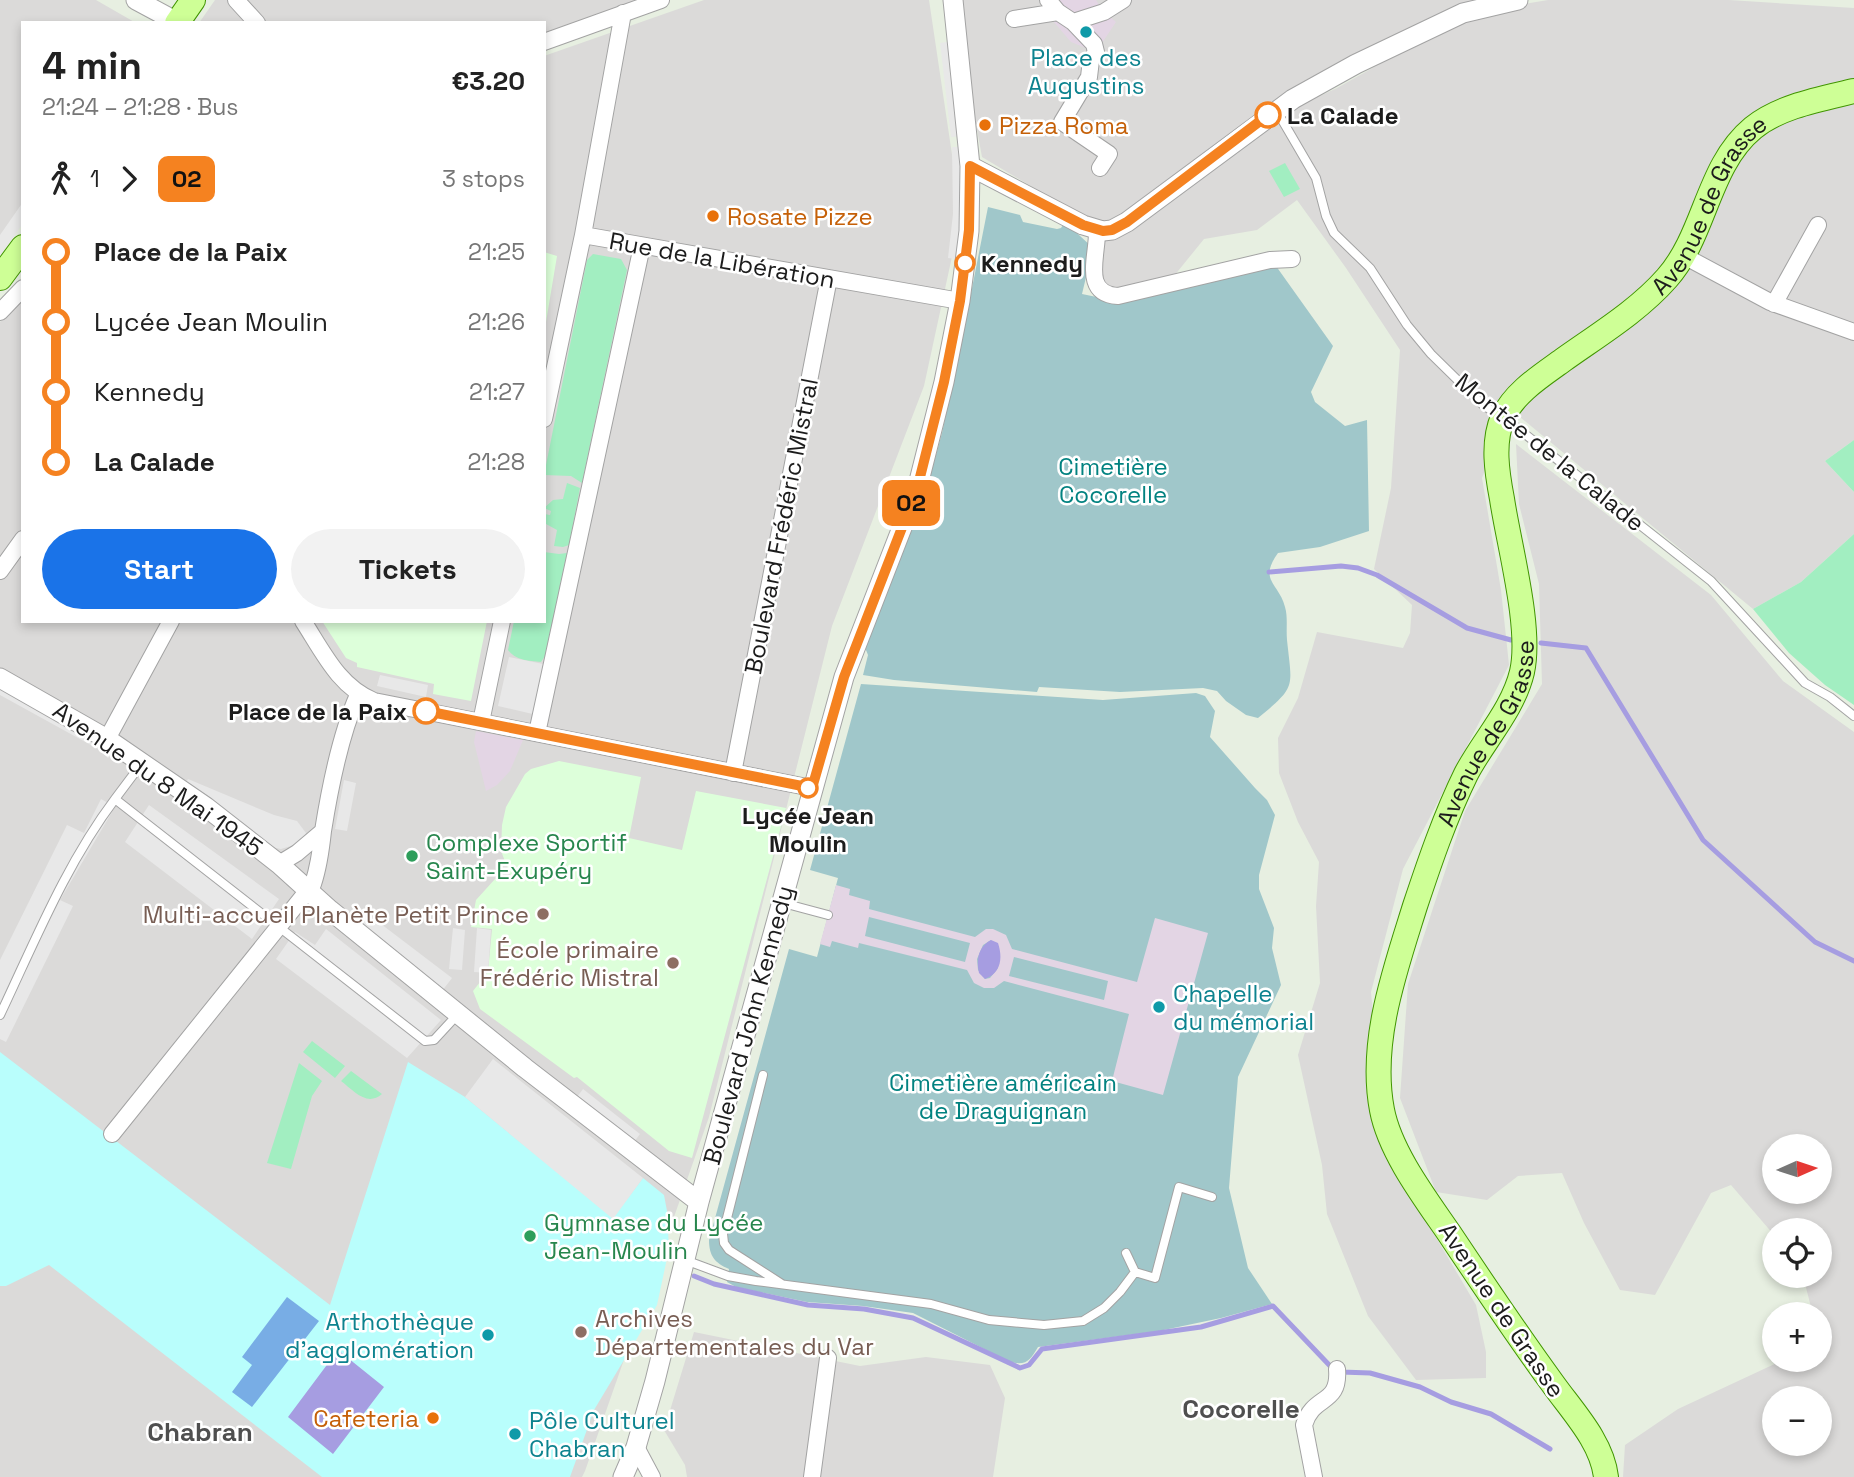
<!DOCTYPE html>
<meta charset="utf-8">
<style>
body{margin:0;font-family:"Space Grotesk",sans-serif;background:#f2f2f2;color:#222;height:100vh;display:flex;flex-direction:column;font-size:26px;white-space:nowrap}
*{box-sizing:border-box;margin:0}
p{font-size:23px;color:#767676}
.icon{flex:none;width:38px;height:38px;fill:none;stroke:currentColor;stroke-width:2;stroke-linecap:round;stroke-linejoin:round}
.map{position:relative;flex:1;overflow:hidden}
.side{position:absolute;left:21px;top:21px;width:525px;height:602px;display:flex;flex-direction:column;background:#fff;border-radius:0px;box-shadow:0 4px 10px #0003}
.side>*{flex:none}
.badge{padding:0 14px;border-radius:10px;font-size:24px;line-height:46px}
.needle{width:46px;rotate:87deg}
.controls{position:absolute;left:1762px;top:1134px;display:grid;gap:14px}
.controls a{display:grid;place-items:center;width:70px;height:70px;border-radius:50%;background:#fff;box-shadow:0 4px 10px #0003;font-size:35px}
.map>.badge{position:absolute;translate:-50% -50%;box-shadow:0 0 0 4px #fff}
.legs{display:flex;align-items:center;gap:10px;height:77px;padding:0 21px;font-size:23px}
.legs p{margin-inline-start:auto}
.overview{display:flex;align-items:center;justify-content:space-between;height:119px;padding:0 21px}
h1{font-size:38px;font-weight:600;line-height:52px}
.primary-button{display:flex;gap:14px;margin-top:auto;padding:14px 21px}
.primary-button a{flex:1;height:80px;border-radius:42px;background:#1a73e8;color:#fff;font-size:28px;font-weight:600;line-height:80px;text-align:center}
.primary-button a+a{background:#f2f2f2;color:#222}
ul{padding:0 21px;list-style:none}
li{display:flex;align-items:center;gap:24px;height:70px;font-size:26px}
li i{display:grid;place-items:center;width:10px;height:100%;margin:0 9px;background:currentColor}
li i::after{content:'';width:18px;height:18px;margin:-9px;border:5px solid;border-radius:50%;background:#fff}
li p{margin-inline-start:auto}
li:first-child i{background:linear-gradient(#0000 50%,currentColor 0)}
li:last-child i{background:linear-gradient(currentColor 50%,#0000 0)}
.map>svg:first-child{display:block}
.residential{fill:#dbdad9;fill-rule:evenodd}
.education{fill:#ddffda}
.grass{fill:#a2eec1}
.cemetery{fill:#a0c7ca}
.park{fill:#b9fefc}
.pitch{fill:#78ade5}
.parking{fill:#e8e8e8}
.plaza{fill:#e3d5e4;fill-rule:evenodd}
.water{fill:#a69de1}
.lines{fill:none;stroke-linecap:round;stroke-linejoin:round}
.stream{stroke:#a69de1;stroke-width:5}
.service-casing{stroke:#a3a3a3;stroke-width:10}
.minor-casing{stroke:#a3a3a3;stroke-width:18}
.tertiary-casing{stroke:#a3a3a3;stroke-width:21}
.primary-casing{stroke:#409500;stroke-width:26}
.service{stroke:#fff;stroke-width:8}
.minor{stroke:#fff;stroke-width:16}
.tertiary{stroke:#fff;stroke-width:19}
.primary{stroke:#ceff96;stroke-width:24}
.line-1-casing{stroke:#fff;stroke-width:16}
.line-1{stroke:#f58220;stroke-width:10}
.culture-dot{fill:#0f9aa8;stroke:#fff;stroke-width:2.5}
.stop-1-dot{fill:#fff;stroke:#f58220;stroke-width:3.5}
.food-dot{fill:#e8710a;stroke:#fff;stroke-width:2.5}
.leisure-dot{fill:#2e9e5b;stroke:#fff;stroke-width:2.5}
.education-dot{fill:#8d6e63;stroke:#fff;stroke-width:2.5}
.labels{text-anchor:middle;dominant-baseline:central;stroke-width:5;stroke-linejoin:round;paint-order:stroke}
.culture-label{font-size:24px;fill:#0d838f;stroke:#fff;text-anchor:start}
.stop-label{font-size:24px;font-weight:bold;fill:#1c1c1c;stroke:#fff;text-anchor:start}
.food-label{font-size:24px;fill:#c56008;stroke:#fff;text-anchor:start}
.street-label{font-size:24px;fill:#1c1c1c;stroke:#fff}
.park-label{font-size:24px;fill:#028280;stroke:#fff}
.leisure-label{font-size:24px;fill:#27864d;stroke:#fff;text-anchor:start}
.education-label{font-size:24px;fill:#785e54;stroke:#fff;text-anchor:end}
.neighbourhood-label{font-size:26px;font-weight:bold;fill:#4f4f4f;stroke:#fff}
</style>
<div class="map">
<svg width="1854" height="1477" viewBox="0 0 1854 1477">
<rect width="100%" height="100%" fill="#e7efe1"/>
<!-- residential -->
<path class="residential" d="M0 0H96L136 23H23V219L0 252Z
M215 0H638L544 33V23H199Z
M704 0H929L961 215 924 386 832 626 709 1117 585 1471 582 1477H0V322L23 296V621H544V56Z
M961 0H1491L1438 17 1114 223H1099L1074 212 982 157 971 97Z
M1548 0H1729L1854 8V440L1825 461 1854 492V534L1801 582 1753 609 1509 408 1482 478 1501 590 1509 665 1403 869 1371 992 1385 1151 1476 1305 1486 1352V1378L1416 1380 1368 1316 1327 1214 1322 1165 1298 1055 1320 983 1316 906 1319 862 1298 822 1279 773 1278 738 1298 698 1317 632 1403 648 1410 633 1412 605 1374 569 1391 488 1400 350 1346 268 1297 200 1257 230 1204 239 1174 276 1110 292 1100 281 1102 241 1120 235 1294 108 1337 88 1440 30 1507 7Z
M1516 444 1711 595 1783 681 1854 732V1477H1623L1625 1445 1678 1409 1783 1360H1820V1314H1807L1811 1307 1803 1276H1820V1230H1774V1235L1731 1185 1711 1193 1655 1295 1620 1290 1584 1223 1562 1173 1518 1176 1487 1200 1436 1192 1400 1098 1408 984 1465 811 1542 684 1539 584 1519 504ZM1774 1146H1820V1192H1774ZM1774 1398H1820V1444H1774Z
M694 1332 860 1366 926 1357 990 1365 1005 1398 993 1477H687L685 1465 664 1430Z"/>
<!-- education -->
<path class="education" d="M544 252 557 256 544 334Z
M322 621H487L471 701 433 694 434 684 357 667V663L346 658Z
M559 761 641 777 629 838 682 850 696 791 786 808 692 1158 669 1151 577 1077 574 1078 480 1009 473 991 488 972 492 929 471 927 476 900 495 879 505 880 510 874 501 851 502 825 506 807 525 774 531 769Z"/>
<!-- grass -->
<path class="grass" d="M1285 163 1300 189 1284 197 1269 171Z
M593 254 621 259 627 270 582 483 571 476 544 475 587 260Z
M1854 440V492L1825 461Z
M567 483 580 488 569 545 563 547 554 546 557 530 546 524 544 514 550 515 551 511 544 508 553 500 563 499Z
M1854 534V705L1825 685 1789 653 1753 609 1801 582Z
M544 552 559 554 567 553 545 656 541 662C529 661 515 660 508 650L514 621H544Z
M312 1041 345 1066 335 1078 303 1052Z
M299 1063 322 1081 312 1096 291 1169 267 1163Z
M351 1071 382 1094C367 1107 354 1091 341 1081Z"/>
<!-- cemetery -->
<path class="cemetery" d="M988 207 1020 215 1023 222 1057 229 1061 228 1065 222 1093 248 1082 294 1116 301 1276 266 1333 346 1311 392 1315 402 1345 426 1367 420 1369 531 1320 547 1278 553C1258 581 1279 583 1285 607 1288 617 1286 629 1287 640 1292 688 1297 686 1258 718L1246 715 1226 701 1217 691 1203 688 1120 692 1039 687 1037 692 894 680 863 675 868 655 864 645 928 484 942 433 961 344Z
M861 684 1103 700 1196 693 1205 696 1215 711 1210 737 1255 788 1267 800 1275 815 1259 875V889L1274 928 1272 948 1281 985 1238 1077 1229 1188 1248 1268 1272 1304 1221 1318 1159 1331 1038 1347C1030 1360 1027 1366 1010 1362L913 1313 863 1306 807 1302 736 1287 727 1282 729 1269C715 1263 709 1256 709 1240L789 949 817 957 838 878 810 870Z"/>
<!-- park -->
<path class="park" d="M0 1052 330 1305 408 1062 465 1097 613 1218 643 1178 664 1195 667 1211 669 1249 657 1305 594 1410 570 1477H322L49 1265 6 1286H0Z"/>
<!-- pitch -->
<path class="pitch" d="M287 1297 319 1321 252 1407 232 1392 252 1365 242 1357Z"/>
<!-- parking -->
<path class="parking" d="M953 41 963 136 951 137 940 43Z
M952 147H960L961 215 956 259 948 258 953 214Z
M23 202V223L0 258V235Z
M509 657 548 665 537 715 498 706Z
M380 675 428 685 426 697 377 686Z
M0 688 114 752 108 758 98 749 0 695Z
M188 779 274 815 297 821 306 833 301 843 281 849 271 847 184 786Z
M344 780 356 783 347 831 335 829Z
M101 799 115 807 60 900 73 906 6 1042 0 1039V960L67 825 84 833Z
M149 805 279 899 252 939 125 842Z
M360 908 452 978 442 991 346 917Z
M453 928 465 930 462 970 449 969Z
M477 928 491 930 488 973 474 972Z
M326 929 441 1020 407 1058 276 959 295 932 315 945Z
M493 1059 643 1178 613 1219 465 1097Z
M583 1089 640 1134 634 1142 577 1097Z"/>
<!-- plaza -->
<path class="plaza" d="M1041 0H1096L1104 12 1116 22 1096 52 1071 42 1047 14Z
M476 731 523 740 510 771 497 785 486 791 474 742Z
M836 885 850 889 849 895 870 901 869 909 975 937 986 929H993L1006 935 1012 949 1137 982 1155 918 1208 933 1163 1095 1112 1081 1129 1014 1004 981 994 988H984L974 983 967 970 859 943 858 948 832 941 830 947 820 944ZM869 917 970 943 965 962 865 936ZM991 940 998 968 990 978 985 979 978 970 977 959 983 945ZM1014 957 1108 981 1104 1000 1009 976Z"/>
<!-- water -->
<path class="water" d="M991 940 998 943C1003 958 1001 973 985 979L979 973C976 960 978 947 991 940Z
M338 1350 384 1387 333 1454 288 1417Z"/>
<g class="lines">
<!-- stream -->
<path class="stream" d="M1269 572 1341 566 1358 568 1377 575 1467 628 1511 640
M1541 643 1586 648 1703 840 1815 942 1854 961
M694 1276 714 1284 808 1305 864 1309 913 1318 1020 1368 1029 1365 1042 1349 1201 1327 1273 1306 1333 1369 1341 1372 1370 1373 1420 1387 1451 1402 1491 1414 1550 1449"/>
<!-- service casing -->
<g class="service-casing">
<path id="service" d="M1278 113 1316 178 1326 216 1334 233 1370 268 1407 325 1431 354 1483 405 1511 423 1711 581 1805 683 1830 697 1854 716
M142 763 115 799 425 1041 434 1040 458 1014
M783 903 828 915
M0 1015C35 941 66 864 115 799
M763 1075 723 1234 724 1243 729 1250 782 1284
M1126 1253 1135 1272
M685 1260 728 1276 756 1281 931 1304 989 1320 1044 1325 1083 1321 1104 1308 1120 1292 1135 1272 1155 1278 1179 1187 1212 1197"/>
</g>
<!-- minor casing -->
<g class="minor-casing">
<path id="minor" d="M236 0 257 23
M1048 0 1058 12 1073 22 1104 12 1123 0
M1014 19 1058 12
M1073 22 1094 44 1096 52 1091 60 1089 77 1062 122 1109 154 1100 168
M544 42 661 0
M1097 230C1098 255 1081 294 1118 296L1270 260 1292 259
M583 235 960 301
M1684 256 1770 302 1854 332
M1774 304 1818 225
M0 312 23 288
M544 419 583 235 623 13
M0 571 23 539
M303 621C323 652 339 687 374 701L812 788
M481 722 502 621
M537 733 642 246
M107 739 171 621
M733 773 829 278
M279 864 297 853 323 831
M112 1134 313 884C319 866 321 850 323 831 330 787 340 735 358 695
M636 1447 652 1477
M812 1477 828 1358
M1314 1477 1304 1425C1313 1394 1340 1406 1337 1369"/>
</g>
<!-- tertiary casing -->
<g class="tertiary-casing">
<path id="tertiary" d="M136 0 177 22
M970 166 1083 225 1103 231 1112 230 1127 222 1293 99 1356 64 1463 13 1518 0
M0 678 107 739 206 807 279 864 330 910 525 1068 699 1202
M623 1477 636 1447 655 1381 699 1202 844 677 917 489 944 382 960 301 969 231 970 166 953 0"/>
</g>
<!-- primary casing -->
<g class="primary-casing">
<g id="primary">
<path d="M177 23 193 0"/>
<path d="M0 278 23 247"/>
<path id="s1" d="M1606 1477C1602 1442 1573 1412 1553 1384 1517 1335 1483 1284 1449 1233 1425 1198 1390 1152 1382 1110 1369 1042 1395 970 1415 906 1430 861 1445 817 1466 774 1483 741 1513 710 1522 672 1532 628 1509 546 1502 499 1497 473 1492 442 1503 417 1515 392 1541 376 1563 360 1598 335 1638 311 1667 278 1706 234 1707 166 1753 128 1780 106 1821 99 1854 91"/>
</g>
</g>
<!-- service -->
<use href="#service" class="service"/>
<!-- minor -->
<use href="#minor" class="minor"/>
<!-- tertiary -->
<use href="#tertiary" class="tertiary"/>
<!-- primary -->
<use href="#primary" class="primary"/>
</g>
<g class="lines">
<!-- line-1 casing -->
<g class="line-1-casing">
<path id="line-1" d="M426 711 812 788 844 677 917 489 944 382 960 301 969 230 970 166 1083 225 1103 231 1112 230 1127 222 1268 115"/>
</g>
<!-- line-1 -->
<use href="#line-1" class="line-1"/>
</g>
<!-- markers -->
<g class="culture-dot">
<circle cx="1086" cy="32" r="7"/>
<circle cx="1159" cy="1007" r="7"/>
<circle cx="488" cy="1335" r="7"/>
<circle cx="515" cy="1434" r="7"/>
</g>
<g class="stop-1-dot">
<circle cx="1268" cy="115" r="12"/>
<circle cx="965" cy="263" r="9"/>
<circle cx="426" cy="711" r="12"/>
<circle cx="808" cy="788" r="9"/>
</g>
<g class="food-dot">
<circle cx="985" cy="125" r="7"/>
<circle cx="713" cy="216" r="7"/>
<circle cx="433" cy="1418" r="7"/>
</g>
<g class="leisure-dot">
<circle cx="412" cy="856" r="7"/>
<circle cx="530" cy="1236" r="7"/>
</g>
<g class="education-dot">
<circle cx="543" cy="914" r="7"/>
<circle cx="673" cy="963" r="7"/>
<circle cx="581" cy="1332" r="7"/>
</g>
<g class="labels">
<!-- culture labels -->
<g class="culture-label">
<text x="1086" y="57" text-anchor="middle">Place des<tspan x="1086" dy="28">Augustins</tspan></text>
<text x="1173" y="993">Chapelle<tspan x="1173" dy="28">du mémorial</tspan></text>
<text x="474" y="1321" text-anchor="end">Arthothèque<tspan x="474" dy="28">d'agglomération</tspan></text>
<text x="529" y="1420">Pôle Culturel<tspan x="529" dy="28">Chabran</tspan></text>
</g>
<!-- stop labels -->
<g class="stop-label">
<text x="1287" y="115">La Calade</text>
<text x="981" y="263">Kennedy</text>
<text x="407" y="711" text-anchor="end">Place de la Paix</text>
<text x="808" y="815" text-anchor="middle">Lycée Jean<tspan x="808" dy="28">Moulin</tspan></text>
</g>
<!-- food labels -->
<g class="food-label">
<text x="999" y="125">Pizza Roma</text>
<text x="727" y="216">Rosate Pizze</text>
<text x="419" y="1418" text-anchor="end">Cafeteria</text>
</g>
<!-- street labels -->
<g class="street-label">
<text stroke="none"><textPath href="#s1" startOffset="1460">Avenue de Grasse</textPath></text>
<text transform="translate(722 260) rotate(10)">Rue de la Libération</text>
<text transform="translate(1550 452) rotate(39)">Montée de la Calade</text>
<text transform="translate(781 526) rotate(-79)">Boulevard Frédéric Mistral</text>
<text stroke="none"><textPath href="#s1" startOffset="830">Avenue de Grasse</textPath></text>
<text transform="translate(158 779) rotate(35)">Avenue du 8 Mai 1945</text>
<text transform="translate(748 1025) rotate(-75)">Boulevard John Kennedy</text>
<text transform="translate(1502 1310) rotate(56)">Avenue de Grasse</text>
</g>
<!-- park labels -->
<g class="park-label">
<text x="1113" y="466">Cimetière<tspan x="1113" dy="28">Cocorelle</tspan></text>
<text x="1003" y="1082">Cimetière américain<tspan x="1003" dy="28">de Draguignan</tspan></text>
</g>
<!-- leisure labels -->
<g class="leisure-label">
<text x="426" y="842">Complexe Sportif<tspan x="426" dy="28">Saint-Exupéry</tspan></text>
<text x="544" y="1222">Gymnase du Lycée<tspan x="544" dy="28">Jean-Moulin</tspan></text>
</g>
<!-- education labels -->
<g class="education-label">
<text x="529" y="914">Multi-accueil Planète Petit Prince</text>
<text x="659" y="949">École primaire<tspan x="659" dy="28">Frédéric Mistral</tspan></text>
<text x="595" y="1318" text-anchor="start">Archives<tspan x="595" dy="28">Départementales du Var</tspan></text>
</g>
<!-- neighbourhood labels -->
<g class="neighbourhood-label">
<text x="1241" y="1409">Cocorelle</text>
<text x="200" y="1432">Chabran</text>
</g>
</g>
</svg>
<div class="controls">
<a><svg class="needle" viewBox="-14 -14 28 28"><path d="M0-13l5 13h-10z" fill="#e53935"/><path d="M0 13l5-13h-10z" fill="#767676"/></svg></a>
<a><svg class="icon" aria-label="locate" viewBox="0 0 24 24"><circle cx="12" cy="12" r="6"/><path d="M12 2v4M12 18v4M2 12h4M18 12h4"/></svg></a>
<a>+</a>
<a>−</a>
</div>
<b class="badge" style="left:911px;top:503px;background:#f58220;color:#111">02</b>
<section class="side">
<div class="overview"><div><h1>4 min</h1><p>21:24 – 21:28 · Bus</p></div><b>€3.20</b></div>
<div class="legs"><svg class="icon" aria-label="walk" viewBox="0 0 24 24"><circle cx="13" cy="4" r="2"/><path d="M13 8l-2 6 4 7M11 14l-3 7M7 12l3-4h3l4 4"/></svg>1<svg class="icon" aria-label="forward" viewBox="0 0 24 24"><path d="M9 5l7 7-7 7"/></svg><b class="badge" style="background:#f58220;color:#111">02</b><p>3 stops</p></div>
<ul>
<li><i style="color:#f58220"></i><b>Place de la Paix</b><p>21:25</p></li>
<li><i style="color:#f58220"></i><span>Lycée Jean Moulin</span><p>21:26</p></li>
<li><i style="color:#f58220"></i><span>Kennedy</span><p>21:27</p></li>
<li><i style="color:#f58220"></i><b>La Calade</b><p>21:28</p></li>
</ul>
<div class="primary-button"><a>Start</a><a>Tickets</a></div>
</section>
</div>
